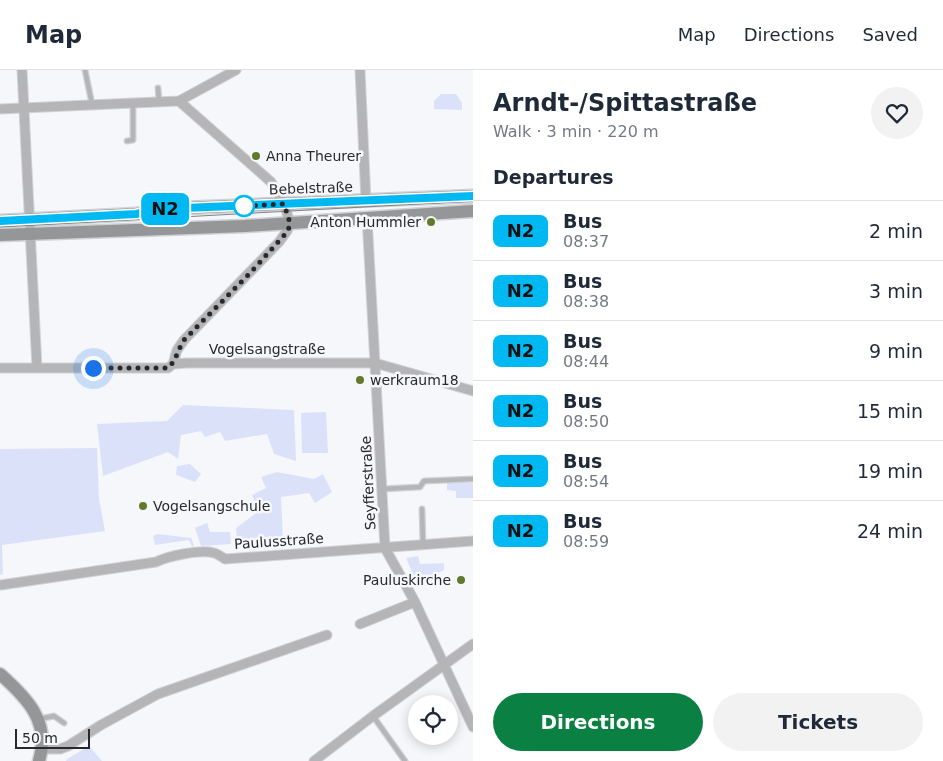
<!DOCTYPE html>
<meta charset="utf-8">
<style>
body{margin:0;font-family:"DejaVu Sans",sans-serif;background:#f2f2f3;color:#1f2937;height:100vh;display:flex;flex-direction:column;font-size:19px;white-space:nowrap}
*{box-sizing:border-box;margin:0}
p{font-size:16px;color:#747a83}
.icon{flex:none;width:28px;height:28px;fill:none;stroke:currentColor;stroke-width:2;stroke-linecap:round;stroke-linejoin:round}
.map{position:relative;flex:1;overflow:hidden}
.panel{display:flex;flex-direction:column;background:#fff;width:470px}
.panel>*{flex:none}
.badge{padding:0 10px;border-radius:8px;font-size:18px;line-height:32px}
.fabs{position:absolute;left:408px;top:625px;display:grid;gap:10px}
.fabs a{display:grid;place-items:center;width:50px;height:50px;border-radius:50%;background:#fff;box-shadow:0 2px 12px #0003;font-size:25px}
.scale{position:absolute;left:15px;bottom:12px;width:75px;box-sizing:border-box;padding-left:5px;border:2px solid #29292b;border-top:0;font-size:14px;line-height:18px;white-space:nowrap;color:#29292b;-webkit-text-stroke:4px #f5f7fb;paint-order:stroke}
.you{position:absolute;width:25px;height:25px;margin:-12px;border:4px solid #fff;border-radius:50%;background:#1a73e8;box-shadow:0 0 0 8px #1a73e833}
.map>.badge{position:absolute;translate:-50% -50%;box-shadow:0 0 0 2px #fff}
h2{padding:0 20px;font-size:19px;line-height:45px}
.round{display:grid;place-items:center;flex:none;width:52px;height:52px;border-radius:26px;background:#f2f2f3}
.head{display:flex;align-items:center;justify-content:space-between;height:85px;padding:0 20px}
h1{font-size:24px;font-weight:600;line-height:38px}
.cta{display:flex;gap:10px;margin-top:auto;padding:10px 20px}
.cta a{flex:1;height:58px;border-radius:30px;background:#0b8043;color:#fff;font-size:20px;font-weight:600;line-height:58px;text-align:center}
.cta a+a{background:#f2f2f3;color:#1f2937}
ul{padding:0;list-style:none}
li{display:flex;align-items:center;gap:15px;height:60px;padding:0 20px;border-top:1px solid #e0e1e3}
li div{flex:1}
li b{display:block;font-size:19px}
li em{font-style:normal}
li .badge{min-width:55px;font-weight:700;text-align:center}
header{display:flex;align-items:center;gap:30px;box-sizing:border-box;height:70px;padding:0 25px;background:#fff;border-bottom:1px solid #e0e1e3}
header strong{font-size:24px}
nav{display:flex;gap:28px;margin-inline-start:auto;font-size:18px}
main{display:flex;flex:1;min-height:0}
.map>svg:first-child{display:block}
.green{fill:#dbe1f9}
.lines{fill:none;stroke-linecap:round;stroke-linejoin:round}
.lane-casing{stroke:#d0d2d6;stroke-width:7}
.street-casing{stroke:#d0d2d6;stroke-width:11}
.secondary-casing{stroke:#d0d2d6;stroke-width:15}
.lane{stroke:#b5b5b7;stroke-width:4.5}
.street{stroke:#b5b5b7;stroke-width:9}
.secondary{stroke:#959698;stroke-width:12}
.tram{stroke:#828386;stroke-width:1}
.line-casing{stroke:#fff;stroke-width:11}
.line{stroke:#00b9f2;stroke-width:8}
.walk{stroke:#29292b;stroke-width:5;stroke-dasharray:0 9}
.poi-dot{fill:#627a2d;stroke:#f5f7fb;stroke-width:2}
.stop-dot{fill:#fff;stroke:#00b9f2;stroke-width:2.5}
.labels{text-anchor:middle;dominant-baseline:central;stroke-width:5;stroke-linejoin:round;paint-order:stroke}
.poi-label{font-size:14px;fill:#29292b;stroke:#f5f7fb;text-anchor:start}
.street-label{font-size:14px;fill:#29292b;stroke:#f5f7fb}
</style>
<header>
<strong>Map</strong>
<nav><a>Map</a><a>Directions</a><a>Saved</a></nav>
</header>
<main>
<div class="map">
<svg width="473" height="691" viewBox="0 0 473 691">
<rect width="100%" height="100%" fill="#f5f7fb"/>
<!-- green -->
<path class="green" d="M441 24H456L462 33V40L434 39V31Z
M183 335 294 340 296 391 274 384 267 364 225 371 220 362 205 367 201 361 181 365 178 389 168 382 103 406 97 354 167 351Z
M326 342 328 383H302L301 343Z
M97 378 99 429 105 461 2 475 3 504 0 505V379Z
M190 394 201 404 195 412 176 405 177 396Z
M277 402 314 409 323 404 332 422 315 433 309 423 281 427 283 470 237 473 236 458 259 441 252 425 266 418 261 407Z
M473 413V428H456V421L447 420V413Z
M207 453 210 462H230L231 474 201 476 195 458Z
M158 464 191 468 194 475 192 477 189 470 155 475 153 466Z
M418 486 420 494 444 493V500L417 513 406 488Z
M89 676 102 691H66L67 689Z"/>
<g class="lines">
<!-- lane casing -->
<g class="lane-casing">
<path id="lane" d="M85 0 92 34
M158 18 159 32
M127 71 133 70V33
M382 419 420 417 424 411 473 409
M422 439 423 475
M373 646 405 691
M39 649 54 646 64 653"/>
</g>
<!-- street casing -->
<g class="street-casing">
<path id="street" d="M22 0 37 298
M360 0 366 131
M0 39 179 31 236 0
M367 147 385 478 415 532 473 657
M173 294 177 280 184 270 279 172 287 161 290 153 284 134 271 112 179 31
M0 298H168L173 294 187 293H375L473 321
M1 515 156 492C168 486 201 479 214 483 218 484 222 487 225 489L473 471
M360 554 415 532
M43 679H60L68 676 101 655 158 624 327 565
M314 691 373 646 473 574"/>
</g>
<!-- secondary casing -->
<g class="secondary-casing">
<path id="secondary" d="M0 151 136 144 160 139 473 126
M0 165 245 156 473 141
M0 604C27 628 51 652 39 691"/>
</g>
<!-- lane -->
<use href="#lane" class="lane"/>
<!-- street -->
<use href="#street" class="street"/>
<!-- secondary -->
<use href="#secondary" class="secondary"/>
<!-- tram -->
<path class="tram" d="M0 157 473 131"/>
</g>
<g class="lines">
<!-- line casing -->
<g class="line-casing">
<path id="line" d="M0 151 136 144 160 139 473 126"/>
</g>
<!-- line -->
<use href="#line" class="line"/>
<!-- walk -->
<path class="walk" d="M93 298H168C176 291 178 279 184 270L252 201 288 161 290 153 284 134 244 136"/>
</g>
<!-- markers -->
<g class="poi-dot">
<circle cx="256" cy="86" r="5"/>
<circle cx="431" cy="152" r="5"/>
<circle cx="360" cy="310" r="5"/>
<circle cx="143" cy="436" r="5"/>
<circle cx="461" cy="510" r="5"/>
</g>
<circle class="stop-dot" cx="244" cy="136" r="10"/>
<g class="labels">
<!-- poi labels -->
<g class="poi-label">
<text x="266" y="86">Anna Theurer</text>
<text x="421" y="152" text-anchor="end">Anton Hummler</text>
<text x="370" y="310">werkraum18</text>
<text x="153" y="436">Vogelsangschule</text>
<text x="451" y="510" text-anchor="end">Pauluskirche</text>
</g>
<!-- street labels -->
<g class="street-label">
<text transform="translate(311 118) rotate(-2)">Bebelstraße</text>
<text x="267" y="279">Vogelsangstraße</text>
<text transform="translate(368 413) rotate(-93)">Seyfferstraße</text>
<text transform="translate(279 471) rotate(-4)">Paulusstraße</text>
</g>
</g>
</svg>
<div class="fabs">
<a><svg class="icon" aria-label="locate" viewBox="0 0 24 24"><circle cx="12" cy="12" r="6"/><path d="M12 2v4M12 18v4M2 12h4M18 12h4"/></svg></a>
</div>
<div class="scale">50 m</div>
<div class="you" style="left:93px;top:298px"></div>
<b class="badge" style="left:165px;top:139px;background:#00b9f2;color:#111">N2</b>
</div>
<section class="panel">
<div class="head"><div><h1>Arndt-/Spittastraße</h1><p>Walk · 3 min · 220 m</p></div><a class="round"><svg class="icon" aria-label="heart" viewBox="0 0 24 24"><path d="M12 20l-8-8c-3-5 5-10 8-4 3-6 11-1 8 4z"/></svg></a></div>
<h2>Departures</h2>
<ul>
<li><span class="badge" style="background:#00b9f2;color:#111">N2</span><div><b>Bus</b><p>08:37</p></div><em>2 min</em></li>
<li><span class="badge" style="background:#00b9f2;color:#111">N2</span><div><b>Bus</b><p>08:38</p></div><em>3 min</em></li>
<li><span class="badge" style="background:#00b9f2;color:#111">N2</span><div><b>Bus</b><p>08:44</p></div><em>9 min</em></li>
<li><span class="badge" style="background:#00b9f2;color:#111">N2</span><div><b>Bus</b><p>08:50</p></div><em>15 min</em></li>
<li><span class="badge" style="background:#00b9f2;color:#111">N2</span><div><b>Bus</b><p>08:54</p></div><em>19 min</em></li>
<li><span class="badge" style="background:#00b9f2;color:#111">N2</span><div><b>Bus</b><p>08:59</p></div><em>24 min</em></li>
</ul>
<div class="cta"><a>Directions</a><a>Tickets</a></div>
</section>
</main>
